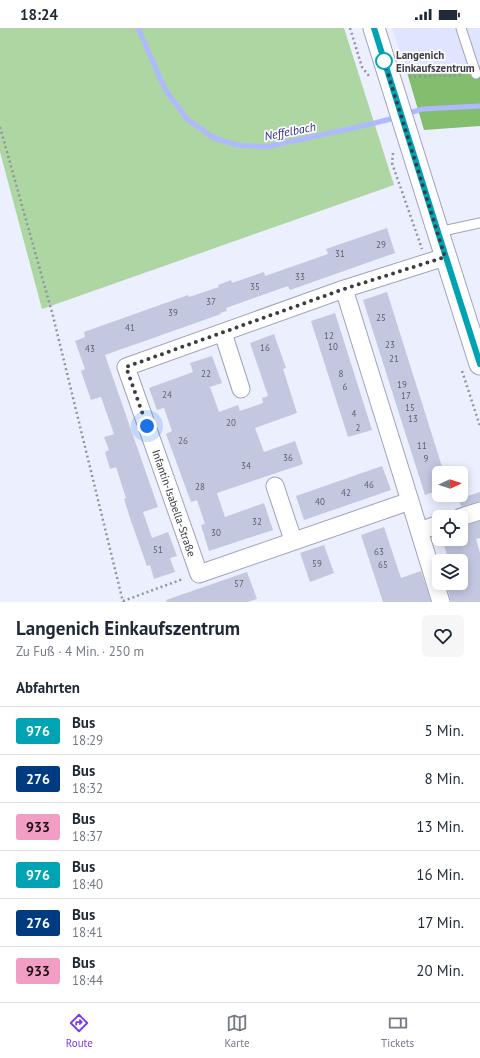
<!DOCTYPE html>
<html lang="de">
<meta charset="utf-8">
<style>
body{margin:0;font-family:"PT Sans",sans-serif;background:#f6f6f7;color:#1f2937;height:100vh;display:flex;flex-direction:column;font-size:15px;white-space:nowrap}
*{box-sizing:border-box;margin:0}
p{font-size:13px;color:#747a83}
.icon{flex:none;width:22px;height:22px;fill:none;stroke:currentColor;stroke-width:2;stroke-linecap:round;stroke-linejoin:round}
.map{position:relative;height:574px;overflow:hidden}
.side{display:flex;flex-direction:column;background:#fff;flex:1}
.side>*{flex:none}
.badge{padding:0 8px;border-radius:3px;font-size:14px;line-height:26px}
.needle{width:26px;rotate:86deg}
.controls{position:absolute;left:432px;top:438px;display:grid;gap:8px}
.controls a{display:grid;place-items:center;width:36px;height:36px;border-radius:6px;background:#fff;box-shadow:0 2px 10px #0003;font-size:20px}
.you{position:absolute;width:20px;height:20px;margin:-10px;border:3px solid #fff;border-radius:50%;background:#1a73e8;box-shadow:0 0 0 6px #1a73e833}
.map>.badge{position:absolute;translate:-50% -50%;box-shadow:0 0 0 2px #fff}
h2{padding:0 16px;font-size:15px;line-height:36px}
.round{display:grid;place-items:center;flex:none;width:42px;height:42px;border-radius:6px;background:#f6f6f7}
.head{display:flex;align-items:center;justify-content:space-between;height:68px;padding:0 16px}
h1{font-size:19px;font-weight:700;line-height:30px}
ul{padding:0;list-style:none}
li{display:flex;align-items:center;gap:12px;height:48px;padding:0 16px;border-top:1px solid #e0e1e3}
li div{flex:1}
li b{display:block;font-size:15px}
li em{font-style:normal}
li .badge{min-width:44px;font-weight:700;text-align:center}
.status{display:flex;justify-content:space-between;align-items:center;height:28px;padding:0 20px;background:#fff;direction:ltr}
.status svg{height:11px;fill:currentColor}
.tab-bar{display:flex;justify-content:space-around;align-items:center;height:56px;border-top:1px solid #e0e1e3;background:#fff;font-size:11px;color:#747a83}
.tab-bar a{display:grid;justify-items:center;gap:2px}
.tab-bar .current{color:#7c3aed}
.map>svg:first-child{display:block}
.built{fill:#e0e5ff}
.green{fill:#aed6a2}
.forest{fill:#83be6f}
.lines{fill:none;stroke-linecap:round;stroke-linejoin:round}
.stream{stroke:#aeb9ff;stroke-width:5}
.building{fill:#c3c7e0}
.service-casing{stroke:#9fa3bb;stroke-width:11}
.minor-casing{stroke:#9fa3bb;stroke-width:19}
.tertiary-casing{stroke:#9fa3bb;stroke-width:23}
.path{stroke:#9194a0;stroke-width:2.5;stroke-dasharray:2 3;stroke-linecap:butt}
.service{stroke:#fff;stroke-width:9}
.minor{stroke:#fff;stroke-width:17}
.tertiary{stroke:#fff;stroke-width:21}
.line-casing{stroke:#fff;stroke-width:9}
.line{stroke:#00a3b4;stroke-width:6}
.walk{stroke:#3a3c46;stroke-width:4;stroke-dasharray:0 7.2}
.stop-dot{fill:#fff;stroke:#00a3b4;stroke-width:2}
.labels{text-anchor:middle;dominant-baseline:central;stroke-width:3.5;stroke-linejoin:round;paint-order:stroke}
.number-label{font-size:9px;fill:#5c5f6c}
.stop-label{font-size:11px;font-weight:bold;fill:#3a3c46;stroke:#fdfdfd;text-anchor:start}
.street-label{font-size:11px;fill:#3a3c46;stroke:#fdfdfd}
.water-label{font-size:12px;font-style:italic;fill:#322f90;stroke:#fdfdfd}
</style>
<div class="status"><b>18:24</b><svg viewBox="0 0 49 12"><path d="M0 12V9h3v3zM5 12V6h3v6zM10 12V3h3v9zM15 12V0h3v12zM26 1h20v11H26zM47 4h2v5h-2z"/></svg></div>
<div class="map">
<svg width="480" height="574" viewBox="0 0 480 574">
<rect width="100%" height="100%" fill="#eceffe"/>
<!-- built -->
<path class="built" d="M392 0H480V38L406 41Z"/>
<!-- green -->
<path class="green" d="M0 0H344L394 157 42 281 0 124Z"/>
<!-- forest -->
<path class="forest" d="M480 38V98L424 102 406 41Z"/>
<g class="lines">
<!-- stream -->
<path class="stream" d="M138 0 165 61 187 91 214 110 237 117 266 119 367 97 398 89
M405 86 423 81 480 78"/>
</g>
<!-- building -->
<path class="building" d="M387 200 395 225 290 262 288 258 226 280 227 283 220 285 221 286 105 327 158 479 143 484 152 510 168 504 177 528 170 530 175 544 154 551 150 537 147 538 131 493 124 471 126 470 116 439 110 441 105 424 109 422 104 409 114 406 101 369 91 372 81 343 85 341 75 313 85 309 84 304 188 267 189 269 219 259 218 257 231 252 232 255 264 244 265 248 328 226 326 221Z
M387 264 444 445H439V462L425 467 363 272Z
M335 285 372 402 348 409 311 293Z
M274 306 286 340 283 341 297 385 255 400 264 424 295 413 303 436 217 465 225 489 264 475 273 502 209 523 201 497 205 496 197 472 191 474 166 406 172 403 164 380 157 382 149 360 193 344 190 335 212 328 222 355 210 359 219 384 238 377 240 383 263 375 262 370 268 368 250 315Z
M382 438 391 462 304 492 296 468Z
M480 464V473L461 479 459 471Z
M480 493V510L476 511 480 525V574H451L446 555H461V533H449L442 511H461V499Z
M384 499 401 550 421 543 431 574H383L361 507Z
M324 517 334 545 310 554 300 525Z
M247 544 257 571 247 574H167L166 572Z"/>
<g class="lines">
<!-- service casing -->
<g class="service-casing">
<path id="service" d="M461 0 476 46
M438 204 480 195"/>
</g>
<!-- minor casing -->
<g class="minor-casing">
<path id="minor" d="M344 261 410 473 199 546 126 339 344 261 445 229
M223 305 241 361
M275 458 293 512
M410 473 441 574
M461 489 480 483
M420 503 439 496"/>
</g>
<!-- tertiary casing -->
<g class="tertiary-casing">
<path id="tertiary" d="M374 0 438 204 480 336"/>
</g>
<!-- path -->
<path class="path" d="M350 0 362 39 369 48
M409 49 464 47
M0 99 53 288 123 574
M393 125 392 135 422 221
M462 343 480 398
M123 573 183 551"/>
<!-- service -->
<use href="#service" class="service"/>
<!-- minor -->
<use href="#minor" class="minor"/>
<!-- tertiary -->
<use href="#tertiary" class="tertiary"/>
</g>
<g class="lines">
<!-- line casing -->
<g class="line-casing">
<path id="line" d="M374 0 438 204 480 336"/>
</g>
<!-- line -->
<use href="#line" class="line"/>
<!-- walk -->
<path class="walk" d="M147 398 126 339 344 261 445 229 384 33"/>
</g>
<!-- markers -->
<circle class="stop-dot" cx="384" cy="33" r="8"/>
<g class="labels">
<!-- number labels -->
<g class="number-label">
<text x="381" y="216">29</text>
<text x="340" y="225">31</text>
<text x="300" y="248">33</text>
<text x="255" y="258">35</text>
<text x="211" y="273">37</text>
<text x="173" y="284">39</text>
<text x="381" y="289">25</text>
<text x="130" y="299">41</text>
<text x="329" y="307">12</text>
<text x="390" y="316">23</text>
<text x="333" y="318">10</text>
<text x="265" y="319">16</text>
<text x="90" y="320">43</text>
<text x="394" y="330">21</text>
<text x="206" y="345">22</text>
<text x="341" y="345">8</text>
<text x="402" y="356">19</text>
<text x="345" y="358">6</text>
<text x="167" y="366">24</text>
<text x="406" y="367">17</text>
<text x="410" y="379">15</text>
<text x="354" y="385">4</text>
<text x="413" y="390">13</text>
<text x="231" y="394">20</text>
<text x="358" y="399">2</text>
<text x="183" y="412">26</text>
<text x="422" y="417">11</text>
<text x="288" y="429">36</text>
<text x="426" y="430">9</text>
<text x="246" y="437">34</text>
<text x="369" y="456">46</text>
<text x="200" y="458">28</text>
<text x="346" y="464">42</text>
<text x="320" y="473">40</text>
<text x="257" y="493">32</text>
<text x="216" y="504">30</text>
<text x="158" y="521">51</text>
<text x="379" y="523">63</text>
<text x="317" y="535">59</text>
<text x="383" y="536">65</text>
<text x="239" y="555">57</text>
</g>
<!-- stop labels -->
<g class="stop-label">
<text x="396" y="27">Langenich<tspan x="396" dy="13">Einkaufszentrum</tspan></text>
</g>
<!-- street labels -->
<g class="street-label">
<text transform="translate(174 475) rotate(71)">Infantin-Isabella-Straße</text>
</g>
<!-- water labels -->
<g class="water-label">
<text transform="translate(290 103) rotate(-11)">Neffelbach</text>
</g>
</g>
</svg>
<div class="controls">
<a><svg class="needle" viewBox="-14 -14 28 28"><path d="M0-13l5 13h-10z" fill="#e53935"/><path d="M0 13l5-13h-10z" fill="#747a83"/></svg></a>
<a><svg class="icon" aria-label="locate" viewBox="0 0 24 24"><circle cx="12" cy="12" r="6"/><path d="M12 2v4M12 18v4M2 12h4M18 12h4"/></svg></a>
<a><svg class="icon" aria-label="layers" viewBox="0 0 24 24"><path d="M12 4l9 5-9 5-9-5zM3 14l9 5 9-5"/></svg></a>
</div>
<div class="you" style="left:147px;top:398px"></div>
</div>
<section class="side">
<div class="head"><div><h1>Langenich Einkaufszentrum</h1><p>Zu Fuß · 4 Min. · 250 m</p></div><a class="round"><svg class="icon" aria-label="heart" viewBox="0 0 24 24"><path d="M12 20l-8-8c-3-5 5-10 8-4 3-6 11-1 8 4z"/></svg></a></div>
<h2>Abfahrten</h2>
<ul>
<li><span class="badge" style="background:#00a3b4;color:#fff">976</span><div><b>Bus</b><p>18:29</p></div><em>5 Min.</em></li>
<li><span class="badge" style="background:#003b80;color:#fff">276</span><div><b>Bus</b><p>18:32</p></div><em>8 Min.</em></li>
<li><span class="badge" style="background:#f29ec4;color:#111">933</span><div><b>Bus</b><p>18:37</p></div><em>13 Min.</em></li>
<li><span class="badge" style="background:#00a3b4;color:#fff">976</span><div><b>Bus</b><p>18:40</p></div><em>16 Min.</em></li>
<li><span class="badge" style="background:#003b80;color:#fff">276</span><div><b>Bus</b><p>18:41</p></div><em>17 Min.</em></li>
<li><span class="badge" style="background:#f29ec4;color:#111">933</span><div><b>Bus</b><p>18:44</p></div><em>20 Min.</em></li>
</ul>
</section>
<nav class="tab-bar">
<a class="current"><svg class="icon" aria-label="directions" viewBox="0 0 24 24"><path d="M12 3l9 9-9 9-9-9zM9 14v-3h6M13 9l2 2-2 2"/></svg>Route</a>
<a><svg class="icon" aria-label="map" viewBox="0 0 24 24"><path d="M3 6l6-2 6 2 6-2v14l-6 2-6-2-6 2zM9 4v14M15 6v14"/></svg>Karte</a>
<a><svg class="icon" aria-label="tickets" viewBox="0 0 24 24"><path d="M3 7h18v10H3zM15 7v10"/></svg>Tickets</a>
</nav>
